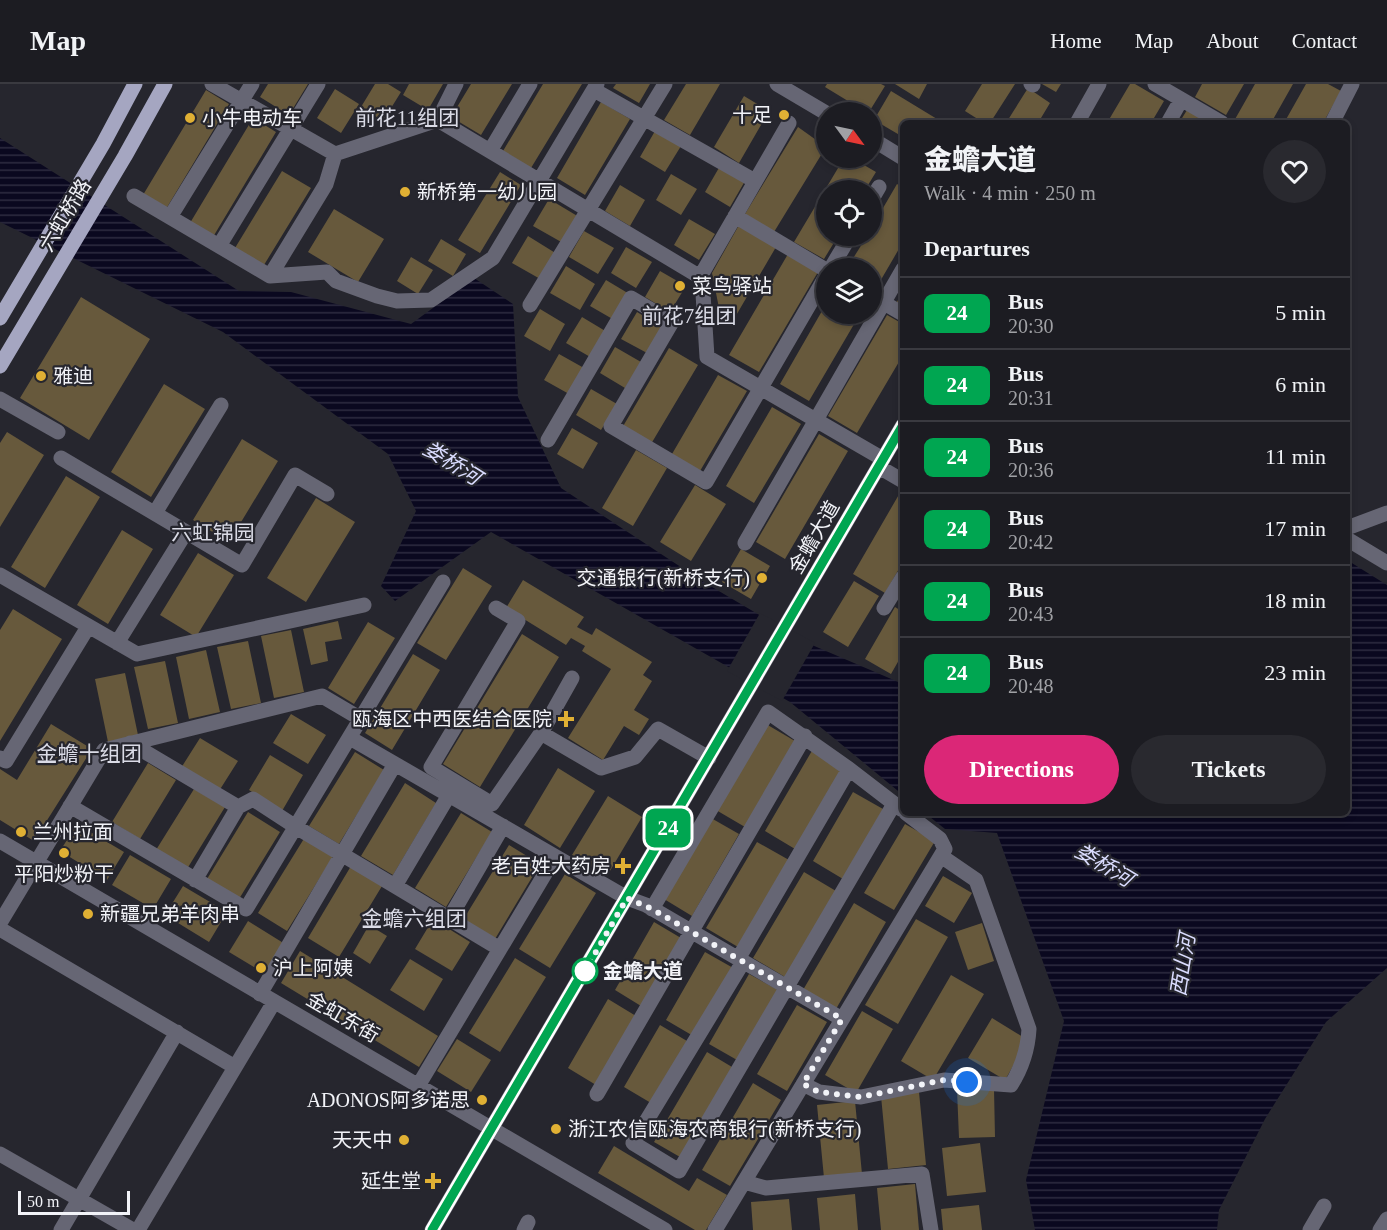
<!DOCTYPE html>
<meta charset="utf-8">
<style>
body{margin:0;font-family:"Times New Roman","Noto Sans SC",serif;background:#29292f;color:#f1f3f6;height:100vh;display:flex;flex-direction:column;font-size:22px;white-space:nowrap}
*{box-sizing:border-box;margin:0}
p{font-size:20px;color:#a0a1a5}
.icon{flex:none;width:33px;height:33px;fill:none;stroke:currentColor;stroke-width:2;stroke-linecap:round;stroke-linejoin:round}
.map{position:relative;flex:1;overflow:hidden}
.details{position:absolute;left:900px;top:36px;width:450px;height:696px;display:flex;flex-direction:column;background:#1c1c22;border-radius:9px;box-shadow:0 3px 9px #0003,0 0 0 2px #3a3a40}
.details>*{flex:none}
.badge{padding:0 12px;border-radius:9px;font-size:21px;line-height:39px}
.needle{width:39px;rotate:123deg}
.buttons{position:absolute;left:816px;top:18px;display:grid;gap:12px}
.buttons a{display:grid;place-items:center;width:66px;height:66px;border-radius:50%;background:#1c1c22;box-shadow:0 3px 9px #0003,0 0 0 2px #3a3a40;font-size:30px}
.scale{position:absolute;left:18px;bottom:15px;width:112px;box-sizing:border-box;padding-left:6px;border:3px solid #f2f3f8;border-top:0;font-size:16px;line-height:21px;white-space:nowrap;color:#f2f3f8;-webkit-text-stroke:4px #26262e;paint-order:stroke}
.you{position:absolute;width:30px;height:30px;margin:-15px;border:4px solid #fff;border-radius:50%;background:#1a73e8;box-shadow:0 0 0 9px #1a73e833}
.map>.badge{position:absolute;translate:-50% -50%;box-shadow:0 0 0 3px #fff}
h2{padding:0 24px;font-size:22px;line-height:54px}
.round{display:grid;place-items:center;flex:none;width:63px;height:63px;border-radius:32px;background:#29292f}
.overview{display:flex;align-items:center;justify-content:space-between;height:102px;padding:0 24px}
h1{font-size:28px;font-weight:800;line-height:45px}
.button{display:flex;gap:12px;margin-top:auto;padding:12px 24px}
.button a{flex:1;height:69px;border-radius:36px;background:#db2777;color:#fff;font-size:24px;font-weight:800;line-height:69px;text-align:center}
.button a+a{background:#29292f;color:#f1f3f6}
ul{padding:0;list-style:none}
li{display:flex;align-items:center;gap:18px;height:72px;padding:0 24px;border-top:2px solid #3a3a40}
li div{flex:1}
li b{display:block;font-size:22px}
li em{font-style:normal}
li .badge{min-width:66px;font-weight:700;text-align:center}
header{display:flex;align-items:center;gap:36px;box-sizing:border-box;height:84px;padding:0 30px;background:#1c1c22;border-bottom:2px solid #3a3a40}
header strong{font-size:28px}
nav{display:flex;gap:33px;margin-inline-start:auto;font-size:21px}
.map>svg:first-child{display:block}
.water{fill:url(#water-rules)}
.pier{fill:#26262e}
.building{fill:#67593c}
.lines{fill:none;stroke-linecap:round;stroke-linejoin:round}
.minor{stroke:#666674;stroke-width:15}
.major{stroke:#a5a6c1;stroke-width:15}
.line-casing{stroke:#fff;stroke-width:14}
.line{stroke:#00a651;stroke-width:9}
.walk{stroke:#f2f3f8;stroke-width:6;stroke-dasharray:0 10.8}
.poi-dot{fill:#e0b034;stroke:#26262e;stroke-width:2}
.stop-dot{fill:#fff;stroke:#00a651;stroke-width:3}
.labels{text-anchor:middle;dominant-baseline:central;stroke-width:4.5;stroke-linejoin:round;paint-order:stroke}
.poi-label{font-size:20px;fill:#f2f3f8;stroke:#26262e;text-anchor:start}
.street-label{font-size:20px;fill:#f2f3f8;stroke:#26262e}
.stop-label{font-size:20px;font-weight:bold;fill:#f2f3f8;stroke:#26262e;text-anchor:start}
.neighbourhood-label{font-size:21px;fill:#dadbe6;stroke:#26262e}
.water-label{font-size:21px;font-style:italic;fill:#dadcfe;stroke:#26262e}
</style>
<header>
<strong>Map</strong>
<nav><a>Home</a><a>Map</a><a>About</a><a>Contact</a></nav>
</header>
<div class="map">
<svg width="1387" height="1146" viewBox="0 0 1387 1146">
<defs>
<pattern id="water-rules" width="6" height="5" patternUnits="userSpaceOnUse" patternTransform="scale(1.5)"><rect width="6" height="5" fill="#0a081f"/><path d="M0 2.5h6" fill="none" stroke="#2e2c40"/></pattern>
</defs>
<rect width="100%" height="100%" fill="#26262e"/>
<!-- water -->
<path class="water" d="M0 54 239 207 291 208 411 240 474 194 513 220 518 313 561 404 702 497 805 558 903 600V711L790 618 491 448 395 517 381 502 416 427 388 370 223 248 0 138Z
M1347 476 1387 501V884L1326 938 1265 1035 1219 1126 1217 1146H1035L1026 1096 1064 937 997 749 945 745 925 729H1347Z"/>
<!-- pier -->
<path class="pier" d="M760 529 815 559 782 617 727 587Z"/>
<!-- building -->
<path class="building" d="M268 0H308L289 31 260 13Z
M375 0H388L401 8 383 37 361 23Z
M409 0H443L428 26 403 11Z
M471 0H512L481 51 451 33Z
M543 0H582L531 84 503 67Z
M616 0H650L639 19 613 4Z
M686 0H720L690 51 664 36Z
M827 0H881L885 2 869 28H866L825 3Z
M895 0H927L919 15Z
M982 0H1015L990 39H984L965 27Z
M1042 0H1061L1056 8Z
M1130 0H1135L1164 17 1151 39H1107Z
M1202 0H1244L1226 31 1195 13Z
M1255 0H1293L1271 39H1238L1234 37Z
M1306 0H1328L1341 7 1323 39H1284Z
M1028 4 1050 19 1038 39H1006Z
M335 5 359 20 341 49 317 34Z
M206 6 229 20 166 125 143 111Z
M891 7 937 35 934 39H903V53L874 36Z
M744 12 769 27 739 79 714 63Z
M601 18 630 35 585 111 557 94Z
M1187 26 1209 39H1179Z
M253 34 276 48 213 153 190 139Z
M798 43 826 63 774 148 745 130Z
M655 47 681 62 665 88 640 73Z
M844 74H852L876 88 865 106H826V152H838L824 175 794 158Z
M720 82 745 97 730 123 705 108Z
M282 87 311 104 264 181 235 164Z
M500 88 521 101 480 169 458 156Z
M671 90 697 105 681 131 656 116Z
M897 100 903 104V158L875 206 872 203V184H847L867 152H872V143Z
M620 101 645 116 630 142 605 127Z
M549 115 579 133 563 159 533 142Z
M334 125 384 155 358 198 308 168Z
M689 135 715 150 699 176 674 161Z
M739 141 776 163 734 235 720 229 712 189Z
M584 147 614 164 598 190 569 173Z
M528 152 557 170 542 196 512 179Z
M441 155 466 170 453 192 428 177Z
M626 163 652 178 636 204 611 189Z
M788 170 818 188 759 288 729 271Z
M411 173 433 186 418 210 397 197Z
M566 182 595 200 580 226 550 209Z
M660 187 686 202 670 228 645 213Z
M606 196 631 211 616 237 590 222Z
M903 208V226L895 221Z
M81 213 150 255 89 356 20 314Z
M826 220V230H860L809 317 780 300Z
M540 225 565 240 550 267 524 252Z
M637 228 662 243 647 269 621 255Z
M887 231 903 240V271L857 349 828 332Z
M582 233 607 248 592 274 566 259Z
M615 263 641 278 625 304 600 289Z
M669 264 698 281 651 360 622 344Z
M559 270 584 284 569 310 544 296Z
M718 291 747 307 700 387 672 370Z
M164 300 205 325 151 413 111 388Z
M591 305 617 320 601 346 576 331Z
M772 323 801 340 754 419 726 402Z
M572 344 598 359 583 385 557 370Z
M7 348 44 371 0 443V359Z
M819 350 848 367 785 475 756 458Z
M242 355 278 377 229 458 193 436Z
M636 366 667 384 633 442 602 424Z
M66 392 100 413 45 504 11 483Z
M695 401 726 420 691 477 660 458Z
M901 407 903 408V478L885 509 853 490Z
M316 414 355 438 306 518 267 494Z
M122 446 153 465 108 540 77 521Z
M741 465 770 482 751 515 722 498Z
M198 469 234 491 196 553 160 531Z
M463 484 492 502 446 576 417 559Z
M523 496 584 533 577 543 592 551 596 544 652 578 643 591 652 597 634 626 649 635 639 651 624 642 603 676 568 654 611 585 582 567 585 562 571 554 566 561 506 524Z
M854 497 879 512 848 563 823 548Z
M895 523 903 528V569L891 590 865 575Z
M13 525 62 555 0 657V546Z
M338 537 342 555 325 558 328 577 311 581 303 545Z
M368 538 395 554 354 620 328 604Z
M291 546 304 608 274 614 261 552Z
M522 550 559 573 480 703 443 680Z
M248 557 261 619 231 625 217 563Z
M206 566 220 628 189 635 176 573Z
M413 570 440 586 392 666 365 649Z
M165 577 178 639 148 645 134 583Z
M125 589 138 651 108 658 95 595Z
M291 630 326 651 308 680 273 659Z
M51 640 92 665 34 757 0 736V685L17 696Z
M766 640 795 657 745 743 716 726Z
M200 654 238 677 219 707 181 684Z
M813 665 843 683 795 765 765 747Z
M355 668 384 686 339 760 309 742Z
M270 671 303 691 282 727 249 706Z
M148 679 176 696 140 755 112 738Z
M558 684 595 707 560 764 524 741Z
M405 699 436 719 393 791 361 772Z
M194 705 225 723 187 785 156 766Z
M853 708 883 725 843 795 813 777Z
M608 712 642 733 607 792 572 771Z
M248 728 280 748 239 815 207 795Z
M461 729 492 748 446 823 415 804Z
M711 734 739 750 692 832 664 815Z
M77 740 124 768 107 796 60 767Z
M905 740 935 757 894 826 864 809Z
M305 753 334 771 287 847 258 829Z
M757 758 789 776 738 863 706 844Z
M509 761 540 780 495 855 463 836Z
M130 771 171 795 153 825 112 801Z
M351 782 382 802 339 873 308 854Z
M804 788 836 807 785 893 753 874Z
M565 790 596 809 550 884 519 865Z
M943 792 972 809 954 839 925 822Z
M183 802 227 828 209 858 165 831Z
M854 819 886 838 836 925 803 906Z
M433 835 470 858 452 887 415 865Z
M916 835 948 853 898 940 865 921Z
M248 837 285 860 267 891 229 868Z
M654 838 681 854 641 922 615 906Z
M982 839 994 877 968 886 955 848Z
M369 841 387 852 370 880 353 869Z
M300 867 438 952 419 983 281 899Z
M705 868 735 885 695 953 666 936Z
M515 874 546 893 500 968 469 949Z
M410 875 443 895 424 927 390 906Z
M749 890 778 906 737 976 709 960Z
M951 891 984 910 933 996 901 977Z
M608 915 636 932 596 1001 568 984Z
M797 921 827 938 787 1007 757 990Z
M862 927 893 945 856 1009 825 991Z
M992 934 1028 956 1005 996 968 974Z
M660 941 687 957 651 1019 624 1003Z
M457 955 491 976 471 1008 437 987Z
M707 968 732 983 680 1073 654 1058Z
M753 999 781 1016 730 1102 702 1086Z
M994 1005 995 1053 959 1054 957 1006Z
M919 1008 926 1081 888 1085 881 1012Z
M855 1017 862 1090 824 1094 817 1021Z
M980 1059 986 1108 947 1112 942 1064Z
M614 1062 689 1107 697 1094 727 1111 706 1146H695L598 1089Z
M915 1100 919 1146H881L877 1104Z
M855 1110 858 1146H820L817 1114Z
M789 1115 792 1146H753L751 1118Z
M979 1121 982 1146H943L941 1125Z"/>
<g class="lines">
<!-- minor -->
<path class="minor" d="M212 0 335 70 438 36 702 194 707 273 883 375
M777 0 826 29
M1031 0 1033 1
M1155 0 1222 39
M594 6 755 97
M438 36 456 0
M1077 39 1099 0
M1168 39 1181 16
M1332 39 1352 0
M872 55 903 74
M490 67 530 0
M335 70 326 100 270 192 327 188 336 197 377 212 397 217 431 216 493 174 597 0
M134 112 270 192
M872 115 879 103
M735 132 826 186
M170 133 252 0
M219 162 318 0
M831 184 850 152
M700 193 789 39
M872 212 903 230
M530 221 665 0
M0 315 58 348
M548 356 631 214 672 238 611 342 706 398 826 192
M61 374 242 481 295 391 327 410
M879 383 903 397
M155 429 221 321
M1347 444 1387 429
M1347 455 1387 479
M745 459 903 185
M0 491 137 570 364 521
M496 524 518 537 431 683 492 720 541 649 572 594
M884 524 903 493
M117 559 186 448
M541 649 601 684 635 673 658 645 709 674
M350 654 627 814 646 821 842 935
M130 659 238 723 253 715 296 743 395 802
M0 674 6 677 88 543
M449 711 395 802 500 865
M70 722 246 825 443 498
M0 757 665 1146
M195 796 238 723
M652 825 768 628 849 685 901 725
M449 835 503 742
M0 839 104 666 322 612 361 635
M0 845 235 983
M738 875 849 685
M743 878 633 1059 679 1087 894 720
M260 910 395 680
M803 1000 819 1008 861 1013 944 996 1011 1001C1021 985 1028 964 1029 945L976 796 941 772
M418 1002 555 773
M597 1010 805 652
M0 1070 133 1146
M744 1098 766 1104 922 1090 931 1146
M61 1146 177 948
M138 1146 274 918
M432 1146 903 341
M524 1146 528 1138
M715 1146 945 765 940 755 906 729
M1310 1146 1324 1122
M1380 1146 1387 1135"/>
<!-- major -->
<path class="major" d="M0 234 103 60 135 0
M0 282 125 72 165 0"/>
</g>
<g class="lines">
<!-- line casing -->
<g class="line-casing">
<path id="line" d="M432 1146 903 341"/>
</g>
<!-- line -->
<use href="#line" class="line"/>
<!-- walk -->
<path class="walk" d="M585 887 627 814 652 825 842 935 803 1000 819 1008 861 1013 944 996 967 998"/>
</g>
<!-- markers -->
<g class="poi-dot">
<circle cx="784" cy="31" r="6"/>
<circle cx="190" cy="34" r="6"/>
<circle cx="405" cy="108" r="6"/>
<circle cx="680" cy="202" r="6"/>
<circle cx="41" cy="292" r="6"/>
<circle cx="762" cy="494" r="6"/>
<path d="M563 626h6v6h6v6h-6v6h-6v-6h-6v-6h6z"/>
<circle cx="21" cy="748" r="6"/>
<circle cx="64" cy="769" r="6"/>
<path d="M620 773h6v6h6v6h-6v6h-6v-6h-6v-6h6z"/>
<circle cx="88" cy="830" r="6"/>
<circle cx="261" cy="884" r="6"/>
<circle cx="482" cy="1016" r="6"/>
<circle cx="556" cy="1045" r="6"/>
<circle cx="404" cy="1056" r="6"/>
<path d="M430 1088h6v6h6v6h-6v6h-6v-6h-6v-6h6z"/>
</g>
<circle class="stop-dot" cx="585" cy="887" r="12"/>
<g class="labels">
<!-- poi labels -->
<g class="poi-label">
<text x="772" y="31" text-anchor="end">十足</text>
<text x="202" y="34">小牛电动车</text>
<text x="417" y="108">新桥第一幼儿园</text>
<text x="692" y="202">菜鸟驿站</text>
<text x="53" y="292">雅迪</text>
<text x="750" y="494" text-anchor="end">交通银行(新桥支行)</text>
<text x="552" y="635" text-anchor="end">瓯海区中西医结合医院</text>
<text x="33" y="748">兰州拉面</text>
<text x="611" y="782" text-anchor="end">老百姓大药房</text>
<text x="64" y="790" text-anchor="middle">平阳炒粉干</text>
<text x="100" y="830">新疆兄弟羊肉串</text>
<text x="273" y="884">沪上阿姨</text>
<text x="470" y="1016" text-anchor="end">ADONOS阿多诺思</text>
<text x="568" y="1045">浙江农信瓯海农商银行(新桥支行)</text>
<text x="392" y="1056" text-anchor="end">天天中</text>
<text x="421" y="1097" text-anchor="end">延生堂</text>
</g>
<!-- street labels -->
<g class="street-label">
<text transform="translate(65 131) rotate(-59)">六虹桥路</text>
<text transform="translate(814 453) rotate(-60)">金蟾大道</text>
<text transform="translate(343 933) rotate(30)">金虹东街</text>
</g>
<!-- stop labels -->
<g class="stop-label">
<text x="603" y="887">金蟾大道</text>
</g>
<!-- neighbourhood labels -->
<g class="neighbourhood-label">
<text x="407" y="34">前花11组团</text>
<text x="689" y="232">前花7组团</text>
<text x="213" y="449">六虹锦园</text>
<text x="89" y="670">金蟾十组团</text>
<text x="414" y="835">金蟾六组团</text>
</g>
<!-- water labels -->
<g class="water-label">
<text transform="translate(452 379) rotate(32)">娄桥河</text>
<text transform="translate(1104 781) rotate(31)">娄桥河</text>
<text transform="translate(1183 881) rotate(-81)">西山河</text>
</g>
</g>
</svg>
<div class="buttons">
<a><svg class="needle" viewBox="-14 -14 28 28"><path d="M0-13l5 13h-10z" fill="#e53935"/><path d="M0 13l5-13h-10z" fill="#a0a1a5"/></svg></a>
<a><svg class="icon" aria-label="locate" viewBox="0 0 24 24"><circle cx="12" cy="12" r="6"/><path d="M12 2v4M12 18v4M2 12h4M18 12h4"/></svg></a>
<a><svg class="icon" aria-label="layers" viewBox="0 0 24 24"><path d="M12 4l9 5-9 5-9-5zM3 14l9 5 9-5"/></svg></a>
</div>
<div class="scale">50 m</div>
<div class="you" style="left:967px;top:998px"></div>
<b class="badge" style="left:668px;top:744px;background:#00a651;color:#fff">24</b>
<section class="details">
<div class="overview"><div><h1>金蟾大道</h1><p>Walk · 4 min · 250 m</p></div><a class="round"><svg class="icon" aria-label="heart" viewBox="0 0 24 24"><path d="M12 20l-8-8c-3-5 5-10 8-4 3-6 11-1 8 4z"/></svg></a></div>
<h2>Departures</h2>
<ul>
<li><span class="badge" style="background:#00a651;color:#fff">24</span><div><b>Bus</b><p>20:30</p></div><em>5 min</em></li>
<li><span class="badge" style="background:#00a651;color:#fff">24</span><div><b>Bus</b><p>20:31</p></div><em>6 min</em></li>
<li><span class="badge" style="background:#00a651;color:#fff">24</span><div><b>Bus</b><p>20:36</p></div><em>11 min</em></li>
<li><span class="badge" style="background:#00a651;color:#fff">24</span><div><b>Bus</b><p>20:42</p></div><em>17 min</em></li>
<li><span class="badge" style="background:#00a651;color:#fff">24</span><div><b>Bus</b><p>20:43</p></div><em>18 min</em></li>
<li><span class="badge" style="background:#00a651;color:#fff">24</span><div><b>Bus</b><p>20:48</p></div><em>23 min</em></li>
</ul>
<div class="button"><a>Directions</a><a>Tickets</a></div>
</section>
</div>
